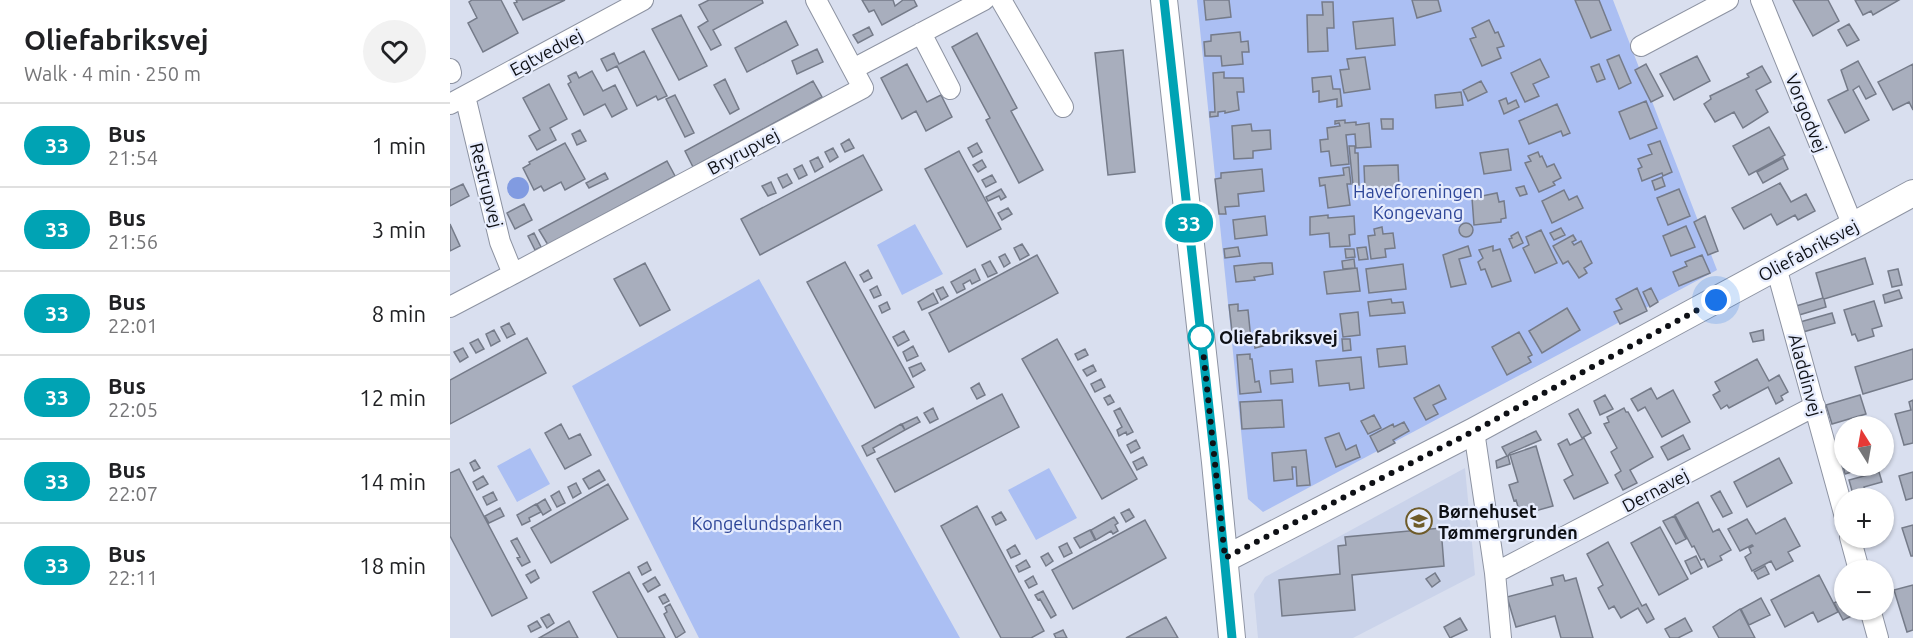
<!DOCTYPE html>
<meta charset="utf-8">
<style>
body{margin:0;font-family:Ubuntu,sans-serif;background:#f2f2f2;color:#202124;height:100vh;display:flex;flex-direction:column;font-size:22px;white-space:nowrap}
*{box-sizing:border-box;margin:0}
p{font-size:20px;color:#757577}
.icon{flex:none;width:33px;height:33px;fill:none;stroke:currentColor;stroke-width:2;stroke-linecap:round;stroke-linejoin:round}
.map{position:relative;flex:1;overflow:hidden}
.sheet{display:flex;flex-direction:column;background:#fff;width:450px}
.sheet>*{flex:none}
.badge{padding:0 12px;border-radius:20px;font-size:21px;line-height:39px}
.needle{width:39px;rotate:349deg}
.controls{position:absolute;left:1384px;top:416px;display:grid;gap:12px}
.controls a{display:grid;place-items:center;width:60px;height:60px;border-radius:50%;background:#fff;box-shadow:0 2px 4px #0004;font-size:30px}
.you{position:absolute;width:30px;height:30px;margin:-15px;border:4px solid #fff;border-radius:50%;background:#1a73e8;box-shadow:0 0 0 9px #1a73e833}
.map>.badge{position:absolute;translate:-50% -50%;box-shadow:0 0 0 3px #fff}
.round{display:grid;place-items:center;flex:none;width:63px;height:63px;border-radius:32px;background:#f2f2f2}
.overview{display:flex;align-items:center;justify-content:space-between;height:102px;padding:0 24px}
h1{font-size:28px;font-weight:600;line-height:45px}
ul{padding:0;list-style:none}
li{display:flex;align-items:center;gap:18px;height:84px;padding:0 24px;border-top:2px solid #e0e0e0}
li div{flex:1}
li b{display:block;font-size:22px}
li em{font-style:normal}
li .badge{min-width:66px;font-weight:700;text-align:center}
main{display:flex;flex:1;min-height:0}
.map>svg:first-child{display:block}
.built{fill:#cad3ea}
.green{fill:#abbff3}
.water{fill:#819be1}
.building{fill:#a8aebd;stroke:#757b89;stroke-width:1.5}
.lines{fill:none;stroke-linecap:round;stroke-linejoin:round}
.minor-casing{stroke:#8d93a2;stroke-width:22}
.tertiary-casing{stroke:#8d93a2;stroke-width:28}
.minor{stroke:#fff;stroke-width:20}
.tertiary{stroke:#fff;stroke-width:26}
.line-casing{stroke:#fff;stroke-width:14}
.line{stroke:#00a3b4;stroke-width:9}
.walk{stroke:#0e1015;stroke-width:6;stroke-dasharray:0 10.8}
.stop-dot{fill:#fff;stroke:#00a3b4;stroke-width:3}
.labels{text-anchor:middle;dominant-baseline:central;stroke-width:4.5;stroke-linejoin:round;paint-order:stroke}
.street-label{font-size:18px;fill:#0e1015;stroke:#e6ecfd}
.park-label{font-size:18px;fill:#2e4698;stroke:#e6ecfd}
.stop-label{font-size:18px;font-weight:bold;fill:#0e1015;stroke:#e6ecfd;text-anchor:start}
.poi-label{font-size:18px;font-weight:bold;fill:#0e1015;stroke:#e6ecfd;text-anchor:start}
</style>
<main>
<section class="sheet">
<div class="overview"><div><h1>Oliefabriksvej</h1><p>Walk · 4 min · 250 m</p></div><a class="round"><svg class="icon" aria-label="heart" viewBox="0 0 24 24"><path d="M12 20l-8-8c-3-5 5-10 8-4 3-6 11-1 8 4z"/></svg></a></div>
<ul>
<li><span class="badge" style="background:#00a3b4;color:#fff">33</span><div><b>Bus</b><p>21:54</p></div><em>1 min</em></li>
<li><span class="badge" style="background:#00a3b4;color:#fff">33</span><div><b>Bus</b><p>21:56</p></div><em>3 min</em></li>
<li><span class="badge" style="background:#00a3b4;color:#fff">33</span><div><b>Bus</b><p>22:01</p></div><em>8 min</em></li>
<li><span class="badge" style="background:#00a3b4;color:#fff">33</span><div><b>Bus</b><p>22:05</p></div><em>12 min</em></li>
<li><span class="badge" style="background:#00a3b4;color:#fff">33</span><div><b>Bus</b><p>22:07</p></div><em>14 min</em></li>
<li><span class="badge" style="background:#00a3b4;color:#fff">33</span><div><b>Bus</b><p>22:11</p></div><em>18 min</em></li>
</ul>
</section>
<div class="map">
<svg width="1463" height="638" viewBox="0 0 1463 638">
<rect width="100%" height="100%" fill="#d9dfef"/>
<!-- built -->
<path class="built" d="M1015 468 1025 575 903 638H808L804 594 815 577Z"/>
<!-- green -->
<path class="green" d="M747 0H1163L1267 270 813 512 798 499Z
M465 224 493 274 452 295 427 245Z
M309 279 510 638H249L122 386Z
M80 448 100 484 67 502 47 466Z
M599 468 627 518 586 540 558 490Z"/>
<!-- water -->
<path class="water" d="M57 188a11 11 0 1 1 22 0a11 11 0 1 1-22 0Z"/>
<!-- building -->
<path class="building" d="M22 0H51L68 33 33 52 18 23 27 18 19 2Z
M66 0H115L73 20 64 3 67 2Z
M259 0H312L313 3 263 30 271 45 261 50 248 27 258 21 249 5Z
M412 0H443L445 6 453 0H464L467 6 432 25 424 10 419 12Z
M754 0H779L781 17 756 20Z
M962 0H988L991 11 967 18Z
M1125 0H1149L1161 30 1141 38Z
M1343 0H1378L1389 21 1363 36Z
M1405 0H1449L1423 15 1421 11 1413 15Z
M872 2H883L884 28H877L878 51 858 52 857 15H873Z
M231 15 257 66 229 80 202 29Z
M943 18 945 45 906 49 903 22Z
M1039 20 1045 33 1048 32 1054 46 1047 48 1051 58 1032 66 1020 39 1026 37 1022 28Z
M336 21 348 45 297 72 285 48Z
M1399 24 1409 40 1397 46 1388 30Z
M419 27 423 35 408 43 403 35Z
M790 32 791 42 798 41 799 52H792L793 64 772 66 771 56H755L754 42 761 41V35Z
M527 33 567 108 561 111 593 170 569 183 536 120 540 118 502 47Z
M367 49 373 62 347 74 342 61Z
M673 50 685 172 658 175 645 53Z
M194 51 217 96 208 100 206 96 187 106 167 66 157 71 151 59 164 53 169 64Z
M1169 55 1181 83 1169 89 1157 60Z
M1247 56 1260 81 1224 100 1210 74Z
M915 57 920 89 894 93 890 70 899 69 897 59Z
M1090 59 1099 77 1083 84 1089 96 1075 102 1061 73Z
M1408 61 1426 94 1416 99 1409 86 1403 90 1419 120 1395 133 1378 100 1398 90 1391 70Z
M457 64 477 102 491 95 502 117 476 131 466 111 452 119 431 78Z
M1149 64 1155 79 1147 82 1141 67Z
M1196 64 1213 96 1201 102 1185 70Z
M1463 64V110L1459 102 1443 110 1428 82Z
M1312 66 1321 82 1306 90 1318 112 1293 128 1284 112 1265 122 1254 104 1261 99 1260 96 1299 77 1297 74Z
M142 71 153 91 165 85 177 109 162 117 155 104 134 115 118 84 121 82 118 76 126 72 129 78Z
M774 72V78H793L794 92H787L789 110 775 113V111L768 112V116L760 117V112H765L763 73Z
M881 76 883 89H890L892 106 887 107V99L869 102V91L863 92 862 78Z
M275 79 289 109 280 114 264 85Z
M363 81 372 97 243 167 235 151Z
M1031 81 1037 92 1018 101 1013 90Z
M99 84 117 119 100 128 106 140 87 150 79 136 90 130 73 98Z
M1011 92 1013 105 986 108 985 95Z
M225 95 244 133 235 137 216 99Z
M1056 98 1058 104 1066 100 1069 107 1054 114 1049 101Z
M1196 101 1207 128 1180 139 1169 112Z
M1107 104 1120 133 1113 136 1111 131 1079 144 1069 121Z
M931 119H943V129H932Z
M895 120V123L906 122V125L919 123 921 147 906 148 905 134 896 135 899 164 881 166 879 151 871 152 870 140 878 139 877 128 890 126 889 123 885 124V121Z
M801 124 802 131 820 130 821 149 803 151V158L784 159 782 126Z
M1319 127 1335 155 1299 175 1283 146Z
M130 130 136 141 127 145 122 134Z
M399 139 404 148 395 152 391 144Z
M1210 141 1222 172 1213 176 1212 173 1192 181 1188 169 1192 167 1188 159 1202 154 1198 145Z
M115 143 135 179 115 190 111 182 94 191 91 186 84 190 73 168 80 164 79 162Z
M527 143 532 152 523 157 518 148Z
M899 146H905V153H908L909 185H903Z
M383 148 388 157 380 162 375 152Z
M1058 149 1061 170 1034 174 1030 153Z
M509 151 551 229 517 247 475 169Z
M1088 152 1090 157 1092 156 1097 167 1104 164 1111 178 1103 182 1105 185 1089 192 1075 163 1081 161 1078 156Z
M413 155 432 190 310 255 291 219Z
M368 157 373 167 365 172 360 161Z
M1333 158 1338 169 1313 183 1307 172Z
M532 160 536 167 528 172 523 165Z
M217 161 225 176 98 245 89 230Z
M352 165 357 175 349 179 344 169Z
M948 165 949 189 915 190 914 166Z
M899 167 901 184H897L900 205 878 208 875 185 870 186 869 178 894 175 893 168Z
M812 169 814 191 788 194 789 206 775 207 776 214H769L765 179 771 178V173Z
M155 173 158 179 139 188 136 183Z
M337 174 342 183 333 188 328 178Z
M542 175 546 182 536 187 532 180Z
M1212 177 1215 186 1205 190 1202 181Z
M321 182 326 193 318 196 312 186Z
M1330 183 1341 202 1356 194 1365 211 1348 220 1345 215 1327 225 1321 214 1294 229 1282 208Z
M13 184 19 196 0 206V190Z
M1074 186 1077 194 1070 196 1066 188Z
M551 189 556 197 551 200 549 196 538 201 536 197Z
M1229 189 1240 216 1218 225 1207 198Z
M1114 190 1119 200 1127 196 1133 208 1102 223 1092 201Z
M1047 193 1049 202 1054 201 1056 218 1051 219V222L1024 225 1022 198Z
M74 204 82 220 65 229 57 213Z
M558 208 562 214 552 220 548 213Z
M878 215V218L904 216 905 234 899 235 900 246 880 247 879 233 860 235V217Z
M815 216 817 235 785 239 783 220Z
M1255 216 1268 251 1258 255 1244 222Z
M1009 230a7 7 0 1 1 14 0a7 7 0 1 1-14 0Z
M0 224 10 246 0 251Z
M1236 226 1245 247 1221 256 1213 236Z
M932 227 933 234 943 233 945 248 935 249 936 257 921 259 918 236 925 235 924 229Z
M1111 228 1115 235 1104 240 1100 233Z
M1091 230 1107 263 1085 273 1073 248 1079 245 1076 237Z
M1068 232 1073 243 1063 248 1059 239 1062 238 1061 236Z
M84 233 91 247 85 250 78 236Z
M1123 235 1126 240 1122 242 1124 245 1131 241 1142 263 1134 268 1137 273 1129 278 1118 261 1113 264 1103 246Z
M572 244 579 255 570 260 564 248Z
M1018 246 1021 256 1009 259 1016 284 1001 287 993 255Z
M1043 246V251L1050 249 1061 281 1042 287 1035 269 1031 270 1028 262 1033 258 1029 250Z
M788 247 790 256 775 258 774 249Z
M916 247 918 259 909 260 907 248Z
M895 249H904L905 257 896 258Z
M555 254 560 263 554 267 549 257Z
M587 255 608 293 499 352 479 313Z
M1252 255 1260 273 1229 286 1223 272 1237 266 1235 262Z
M1415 258 1423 284 1374 299 1376 307 1349 315 1346 306 1373 298 1366 273Z
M904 259 905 268 893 269 892 261Z
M540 261 547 273 538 277 532 265Z
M395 262 464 387 425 408 357 282Z
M195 263 220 310 190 326 164 279Z
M812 263H822L823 274 804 277 805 280 786 282 784 266Z
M953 264 956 289 919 293 916 269Z
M907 268 910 291 877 294 874 272Z
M525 269 530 280 522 284 520 280 513 284 515 289 507 293 501 282Z
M1448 269 1452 285 1442 287 1438 271Z
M418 270 422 278 414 282 410 275Z
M427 286 431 295 424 298 420 290Z
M493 287 498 296 491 300 486 290Z
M1187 288 1197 311 1170 324 1164 312 1172 309 1166 299Z
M1201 288 1208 302 1200 307 1193 292Z
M1449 290 1452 298 1435 303 1433 295Z
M483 293 488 303 472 310 468 302Z
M941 299 942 303 953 302 955 313 920 316 918 302Z
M1424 301 1432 326 1422 329 1424 336 1408 341 1405 334 1402 335 1394 310Z
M437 302 440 309 432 313 429 306Z
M788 304V311L798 310 801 340 783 341 779 305Z
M1117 308 1130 330 1092 353 1079 331Z
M908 312 910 335 893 337 890 314Z
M1382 313 1385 323 1353 332 1350 322Z
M59 323 65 334 57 338 51 327Z
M44 330 50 341 41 346 36 334Z
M1313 330 1314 340 1303 342 1300 333Z
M454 331 459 340 448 346 443 337Z
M1069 332 1082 355 1078 357 1081 362 1057 375 1042 347Z
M77 338 96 373 0 424V380Z
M28 339 34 349 26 353 20 343Z
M607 339 687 479 652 499 572 359Z
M811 339 813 346 805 348 804 340Z
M892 339H900L901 350 893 351Z
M463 346 468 356 457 361 453 352Z
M955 346 957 364 929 367 927 349Z
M13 348 18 357 10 362 4 352Z
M635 349 638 355 628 360 625 354Z
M1463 349V379L1413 394 1405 367Z
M800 354V359H802L805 382 809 381 811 392 790 394 787 355Z
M911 357 914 388 900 390 899 383 869 386 866 361Z
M1307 359 1319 381 1329 375 1338 392 1331 396 1333 400 1326 404 1318 387 1279 408 1277 405 1271 409 1263 395 1270 391 1265 382Z
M471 363 475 370 463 377 459 368Z
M643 365 646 371 637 376 633 370Z
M842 369 843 382 821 384 820 371Z
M651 379 655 387 645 392 641 384Z
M529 383 535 395 527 399 521 388Z
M989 385 996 399 983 405 988 414 976 420 964 398Z
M1201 388 1207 399 1223 390 1240 422 1212 437 1195 407 1188 411 1181 399Z
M552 394 569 427 445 492 427 459Z
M660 395 664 402 658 405 654 398Z
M1155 395 1163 409 1150 415 1144 401Z
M1410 395 1416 414 1382 424 1376 405Z
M832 400 834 427 792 429 790 402Z
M1463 400V443L1454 445 1445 414 1461 410 1459 402Z
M483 408 488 419 480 423 474 413Z
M670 408 683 432 677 435 676 432 669 436 667 430 672 427 664 411Z
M1174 408 1176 412H1178L1203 457 1180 470 1187 483 1173 490 1165 475 1171 471 1161 452 1167 448 1154 424 1159 422 1157 417Z
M1128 409 1141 433 1132 438 1119 414Z
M924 415 931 428 918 434 911 421Z
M467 417 470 422 455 430 452 424Z
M954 422 959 431 943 440 945 443 928 452 920 436 943 424 944 427Z
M111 424 119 439 130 434 141 455 115 469 95 433Z
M451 424 455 430 423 448 425 452 417 456 412 446Z
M1086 431 1091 440 1060 453 1058 456 1060 464 1047 468 1046 461 1057 456 1052 447Z
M889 433 896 450 906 445 910 457 886 467 875 438Z
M1233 435 1240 449 1218 460 1211 447Z
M1134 438 1158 483 1124 499 1114 480 1123 475 1108 444 1117 439 1120 445Z
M686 440 690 448 681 453 677 445Z
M1086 446 1103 506 1078 513 1077 512 1070 513 1066 500 1064 501 1059 485 1068 482 1060 455Z
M856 450 860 485 847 486 846 467H842L843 479 824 481 822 453Z
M693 457 697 465 687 470 683 462Z
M1329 458 1342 483 1297 507 1284 482Z
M25 460 30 468 24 471 20 463Z
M1395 461V465H1424L1395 474 1392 462Z
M9 469 77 598 42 616 0 536V473Z
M149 470 155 480 139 489 133 479Z
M1429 472 1432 482 1414 487 1417 497 1404 498 1399 480Z
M1463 472V498L1456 500 1449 476Z
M33 476 38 484 27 490 23 482Z
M126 483 131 493 123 498 118 487Z
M158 484 178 519 101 563 81 528Z
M109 491 115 503 107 507 101 496Z
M1270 491 1282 513 1273 517 1261 496Z
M43 492 47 500 37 505 33 497Z
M95 499 101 510 93 515 87 504Z
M1248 502 1263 532 1269 529 1281 550 1270 556 1272 560 1258 567 1254 559 1251 560 1244 546 1242 547 1225 515Z
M86 504 91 512 79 518 80 521 72 525 67 515Z
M527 506 594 631 581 638H551L491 526Z
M50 508 54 516 39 523 35 516Z
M679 509 684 517 676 522 671 513Z
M551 512 556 520 546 525 542 517Z
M1224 516 1236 539 1226 544 1213 521Z
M664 517 668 523 665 525 668 531 663 534 661 531 646 540 641 530Z
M1335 518 1350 546 1338 552 1343 561 1326 570 1321 561 1302 571 1295 557 1301 553 1299 548 1303 546 1302 545 1290 551 1278 529 1297 519 1306 534Z
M695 520 716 558 623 609 602 570Z
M1463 525V556H1461L1452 528Z
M1210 527 1238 579 1209 595 1181 543Z
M991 528 994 566 902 575 905 610 832 616 829 580 890 574 888 546 896 545 895 537Z
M640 530 645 540 630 548 624 538Z
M67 538 80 562 72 566 67 558 70 557 61 541Z
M1158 542 1192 606 1196 604 1204 619 1197 623 1188 608 1171 618 1164 606 1159 609 1148 588 1153 585 1137 554Z
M617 543 622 553 614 557 609 547Z
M565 545 570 554 561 558 557 550Z
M598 553 603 561 596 566 591 557Z
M1246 556 1252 568 1241 574 1235 561Z
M576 560 580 567 569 572 566 566Z
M197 562 201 570 192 575 188 567Z
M1315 566 1319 574 1308 579 1304 572Z
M85 570 89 578 81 583 76 575Z
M179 572 215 638H168L143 592Z
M985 573 990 581 982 587 976 579Z
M1113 575 1115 581 1126 578 1143 638H1111L1105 616 1066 627 1057 597 1103 585 1101 578Z
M1369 575 1388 612 1368 622 1363 612 1335 627 1321 600Z
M583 576 587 584 579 588 575 581Z
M205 577 210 585 198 592 193 584Z
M1463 585V630L1457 632 1444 590Z
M593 591 606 615 601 618 590 599 588 600 585 595Z
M215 594 219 601 213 604 209 597Z
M1395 597V609H1401L1404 615 1393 620 1384 603Z
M1311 598 1320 615 1299 625 1291 609Z
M220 604 235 632 226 638 214 614 217 612 215 607Z
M1290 609 1305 638H1269L1263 627Z
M99 614 104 623 97 628 91 618Z
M716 617 728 638H676Z
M1010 618 1017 630 1000 638 994 627Z
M1235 618 1242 631 1228 638H1220L1215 629Z
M87 621 91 627 81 632 78 626Z
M119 621 128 638H89Z
M613 630 617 638H606L604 634Z"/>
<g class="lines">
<!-- minor casing -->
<g class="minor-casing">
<path id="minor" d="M551 0 613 107
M1311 0 1403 226
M471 33 500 89
M1191 46 1278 0
M0 69 1 73
M403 69 534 0
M15 96 50 242 63 274 413 88 366 0
M0 104 193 0
M1326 267 1395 517
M0 307 63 274
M1024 431 1045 573 1051 638
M1400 537 1409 570
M1045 573 1365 406
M1420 609 1428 638"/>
</g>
<!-- tertiary casing -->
<g class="tertiary-casing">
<path id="tertiary" d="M714 0 765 462 782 638
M775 559 1024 431 1463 193"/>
</g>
<!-- minor -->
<use href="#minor" class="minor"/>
<!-- tertiary -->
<use href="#tertiary" class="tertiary"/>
</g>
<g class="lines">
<!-- line casing -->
<g class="line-casing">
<path id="line" d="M714 0 765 462 782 638"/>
</g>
<!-- line -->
<use href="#line" class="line"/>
<!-- walk -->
<path class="walk" d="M751 337V331L775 558 1024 431 1266 300"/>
</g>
<!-- icons -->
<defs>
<g id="school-ring" transform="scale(1.35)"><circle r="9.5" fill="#e6ecfd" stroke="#6e5b29" stroke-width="1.5"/><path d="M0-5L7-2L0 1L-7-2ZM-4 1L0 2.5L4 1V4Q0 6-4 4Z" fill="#6e5b29"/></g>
</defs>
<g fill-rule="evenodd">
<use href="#school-ring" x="969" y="521"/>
</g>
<!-- markers -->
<circle class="stop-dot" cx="751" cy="337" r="12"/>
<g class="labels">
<!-- street labels -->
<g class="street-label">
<text transform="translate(96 52) rotate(-28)">Egtvedvej</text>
<text transform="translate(1357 113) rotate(68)">Vorgodvej</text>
<text transform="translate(293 151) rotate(-28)">Bryrupvej</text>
<text transform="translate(37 185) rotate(76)">Restrupvej</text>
<text transform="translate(1358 250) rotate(-28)">Oliefabriksvej</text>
<text transform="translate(1356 375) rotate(75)">Aladdinvej</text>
<text transform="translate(1205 490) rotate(-28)">Dernavej</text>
</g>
<!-- park labels -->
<g class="park-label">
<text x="968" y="191">Haveforeningen<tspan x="968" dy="21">Kongevang</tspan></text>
<text x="317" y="523">Kongelundsparken</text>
</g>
<!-- stop labels -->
<g class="stop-label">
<text x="769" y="337">Oliefabriksvej</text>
</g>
<!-- poi labels -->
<g class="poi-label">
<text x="988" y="511">Børnehuset<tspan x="988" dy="21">Tømmergrunden</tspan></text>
</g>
</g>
</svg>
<div class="controls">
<a><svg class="needle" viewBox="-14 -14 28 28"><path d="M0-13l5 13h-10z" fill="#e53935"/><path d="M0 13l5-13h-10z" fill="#757577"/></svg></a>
<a>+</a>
<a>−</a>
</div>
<div class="you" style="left:1266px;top:300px"></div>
<b class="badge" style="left:739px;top:223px;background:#00a3b4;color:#fff">33</b>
</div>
</main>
